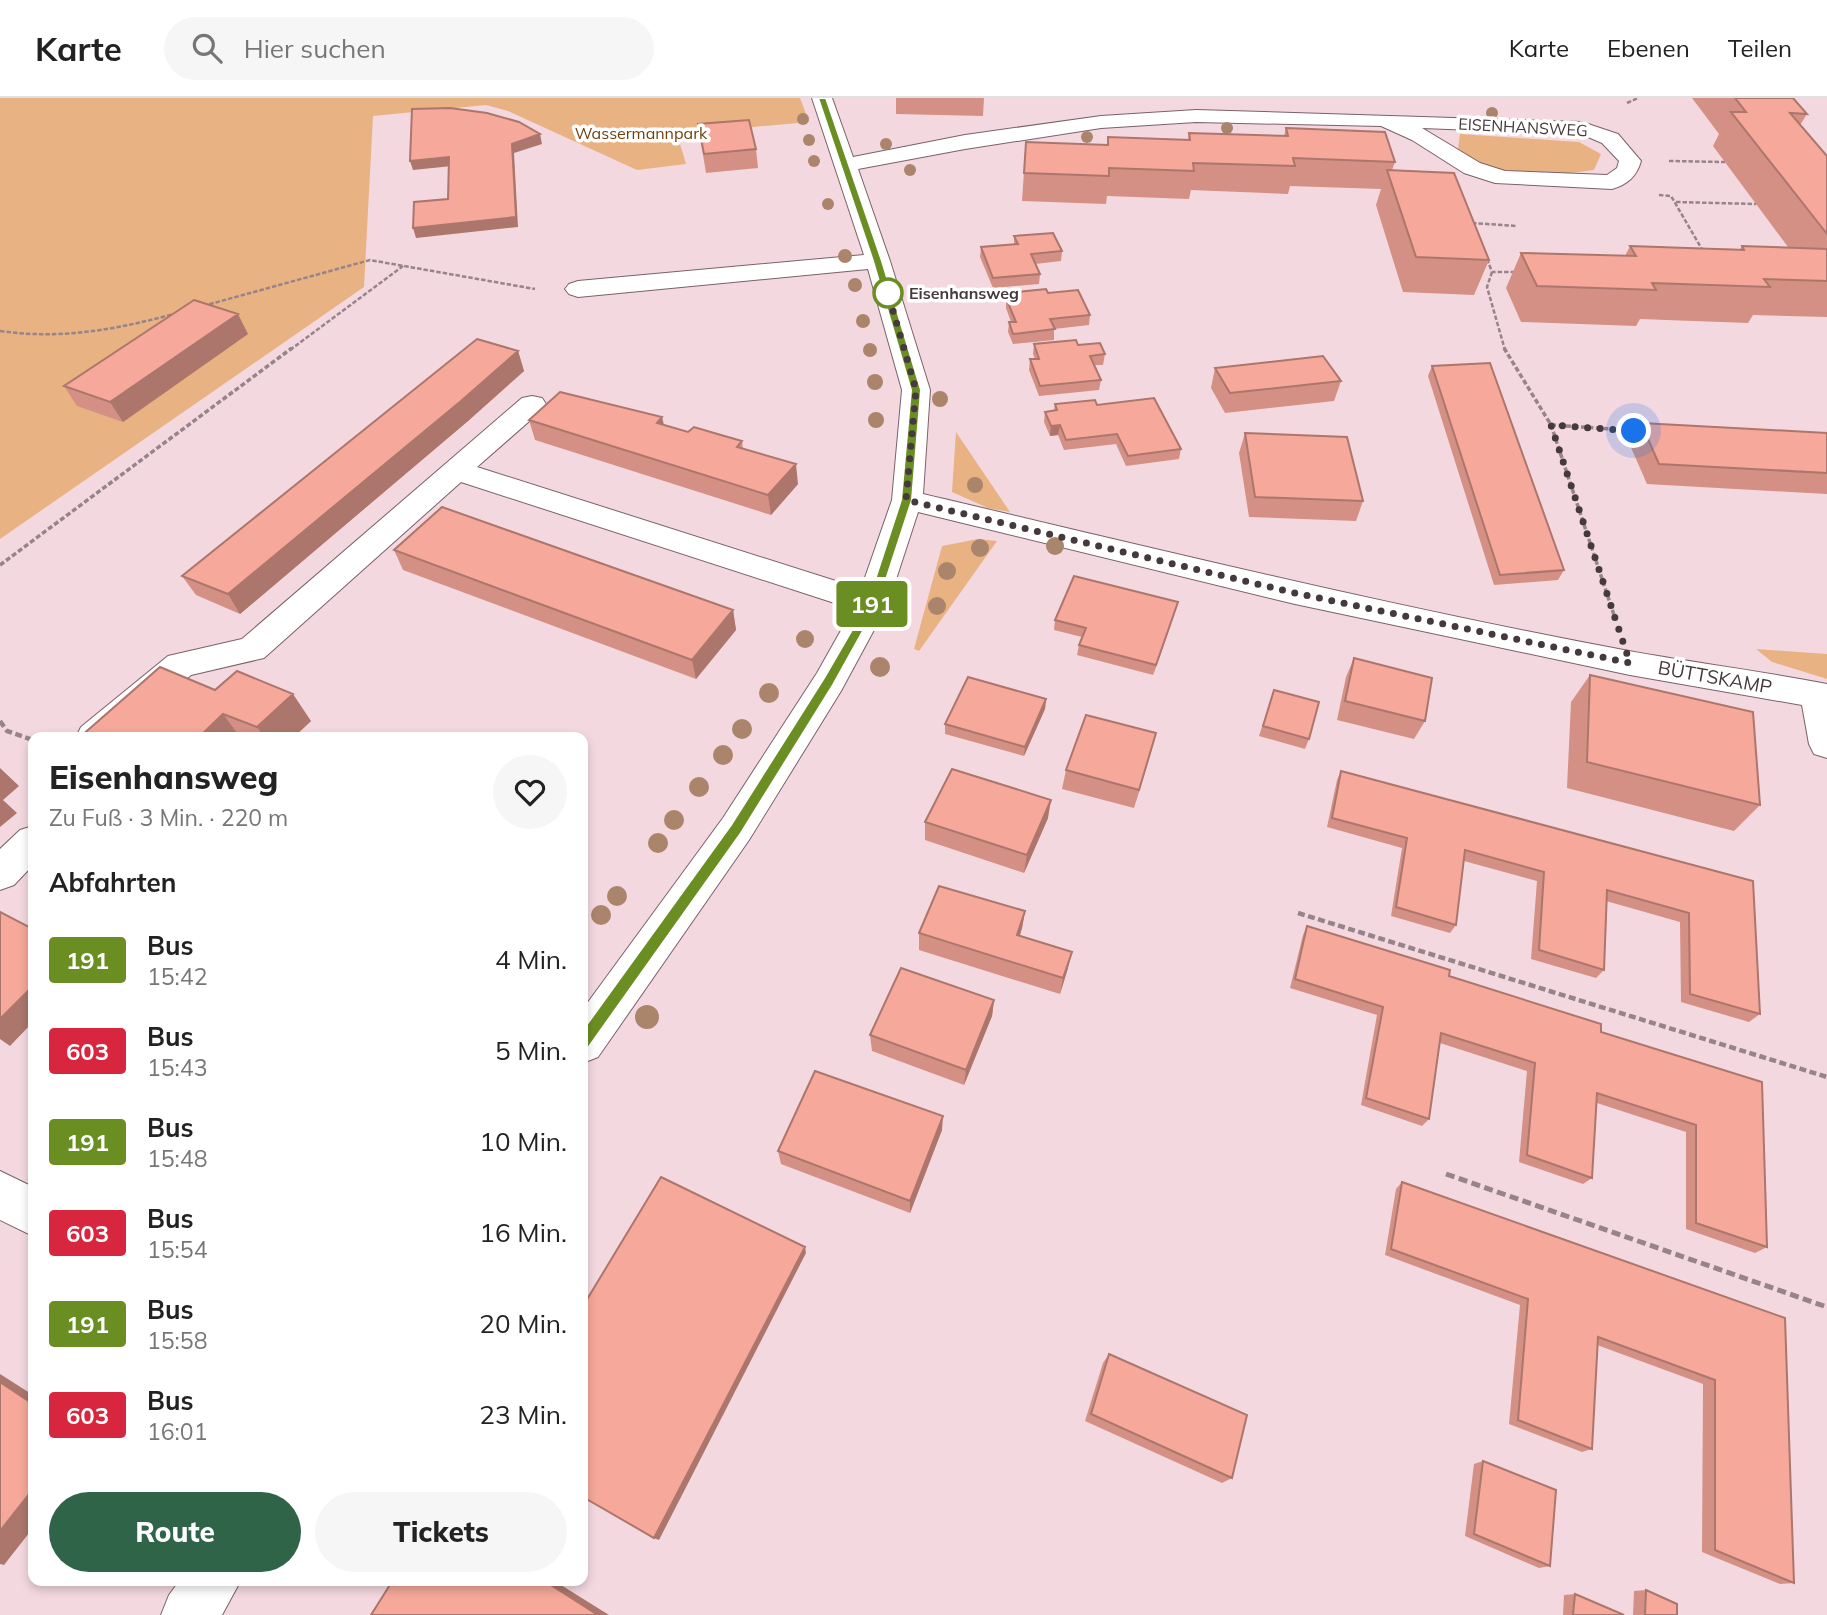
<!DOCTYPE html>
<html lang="de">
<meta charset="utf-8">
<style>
body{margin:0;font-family:Mulish,sans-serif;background:#f6f6f6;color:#222;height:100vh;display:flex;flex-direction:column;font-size:26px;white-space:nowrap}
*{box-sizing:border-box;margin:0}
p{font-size:23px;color:#767676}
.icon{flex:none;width:38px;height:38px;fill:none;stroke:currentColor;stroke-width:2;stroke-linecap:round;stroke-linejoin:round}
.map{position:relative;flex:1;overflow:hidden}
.panel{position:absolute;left:28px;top:634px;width:560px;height:854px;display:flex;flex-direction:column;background:#fff;border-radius:14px;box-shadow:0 4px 10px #0003}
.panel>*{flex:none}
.badge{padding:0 14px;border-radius:5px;font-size:24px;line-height:46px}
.you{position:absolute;width:35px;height:35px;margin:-18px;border:5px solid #fff;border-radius:50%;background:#1a73e8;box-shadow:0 0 0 10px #1a73e833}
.map>.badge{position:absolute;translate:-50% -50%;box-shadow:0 0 0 4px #fff}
h2{padding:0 21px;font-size:26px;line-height:63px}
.round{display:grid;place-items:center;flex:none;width:74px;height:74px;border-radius:37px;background:#f6f6f6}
.head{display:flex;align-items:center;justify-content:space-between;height:119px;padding:0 21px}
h1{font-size:33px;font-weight:800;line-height:52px}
.button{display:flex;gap:14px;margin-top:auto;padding:14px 21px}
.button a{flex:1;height:80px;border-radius:42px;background:#306449;color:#fff;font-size:28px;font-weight:800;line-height:80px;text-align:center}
.button a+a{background:#f6f6f6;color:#222}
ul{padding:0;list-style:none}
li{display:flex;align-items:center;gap:21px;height:91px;padding:0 21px}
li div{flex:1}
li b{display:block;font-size:26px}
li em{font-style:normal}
li .badge{min-width:77px;font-weight:700;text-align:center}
header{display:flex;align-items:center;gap:42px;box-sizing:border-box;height:98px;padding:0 35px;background:#fff;border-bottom:2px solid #e0e0e0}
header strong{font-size:33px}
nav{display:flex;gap:38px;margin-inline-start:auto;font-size:24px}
.search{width:490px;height:63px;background:#f6f6f6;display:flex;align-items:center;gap:18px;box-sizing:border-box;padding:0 24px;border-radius:38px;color:#767676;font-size:26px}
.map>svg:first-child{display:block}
.green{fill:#e9b282}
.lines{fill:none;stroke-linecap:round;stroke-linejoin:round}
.minor-casing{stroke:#7a6169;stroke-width:2}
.path-far3{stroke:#978489;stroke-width:2.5;stroke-dasharray:4.5 2;stroke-linecap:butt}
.path-far2{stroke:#978489;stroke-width:3.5;stroke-dasharray:5 2.5;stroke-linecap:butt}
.path-far1{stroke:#978489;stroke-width:4.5;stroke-dasharray:7 3.5;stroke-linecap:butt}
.path{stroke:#978489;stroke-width:5;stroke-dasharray:9 4.5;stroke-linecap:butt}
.minor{fill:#fff;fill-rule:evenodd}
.tree{fill:#aa846b}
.wall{fill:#d49084}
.shaded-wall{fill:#ac766c}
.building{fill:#f6a89a;stroke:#ac766c;stroke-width:2}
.line{fill:#6b8e23;stroke:#fff;stroke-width:2}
.walk{stroke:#44393c;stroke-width:7;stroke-dasharray:0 12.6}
.stop-dot{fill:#fff;stroke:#6b8e23;stroke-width:3.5}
.labels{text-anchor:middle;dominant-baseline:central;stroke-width:7;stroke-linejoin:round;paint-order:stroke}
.far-street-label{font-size:16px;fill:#44393c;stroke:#fff}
.far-park-label{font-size:16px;fill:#6e3f0b;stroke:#fff}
.far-stop-label{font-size:16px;font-weight:bold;fill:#44393c;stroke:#fff;text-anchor:start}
.street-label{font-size:19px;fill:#44393c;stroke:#fff}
</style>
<header>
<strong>Karte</strong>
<div class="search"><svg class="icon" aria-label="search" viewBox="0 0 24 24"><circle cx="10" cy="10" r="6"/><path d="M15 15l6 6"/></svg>Hier suchen</div>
<nav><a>Karte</a><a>Ebenen</a><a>Teilen</a></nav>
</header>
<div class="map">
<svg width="1827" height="1517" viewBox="0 0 1827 1517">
<rect width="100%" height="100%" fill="#f4d8e0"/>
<!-- green -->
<path class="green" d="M0 0H800L809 24 677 36 686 66 637 72 508 13 486 7 373 18 364 189 0 441Z
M1460 36 1579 44 1601 56 1594 72C1559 77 1514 81 1480 66 1472 63 1465 56 1458 51Z
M956 334 1010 414 988 410 952 394Z
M978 441 997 443 919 553 914 551 942 448Z
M1756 551 1827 556V581L1772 564Z"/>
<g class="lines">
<!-- minor casing -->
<g class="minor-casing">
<path id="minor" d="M812 0H832L853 59 965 37 1101 18 1196 12 1582 24 1618 36 1641 63C1637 78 1627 87 1612 91L1495 85 1464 75 1412 42 1381 28 1196 24 1101 30 965 51 858 71 890 163 930 292 923 396C1157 451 1392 509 1629 553 1695 565 1761 573 1827 586V660L1814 656 1809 646 1802 607 1630 577 1295 506 918 414 888 506 841 593 749 742 598 959 583 965V911L723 720 817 575 853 511 461 384 264 560 191 577 118 639H76L81 629 168 558 242 541 522 300 532 298 542 300 546 306 542 312 477 369 861 491 892 402 902 292 868 171 578 199 569 196 565 191 569 186 578 183 864 157ZM1422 30 1581 36 1602 45 1619 63 1617 70 1607 77 1505 73 1480 65Z
M33 728V767L14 787 0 792V751L20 732Z
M0 1073 33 1089V1138L0 1122Z
M180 1482H241L222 1517H161L169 1497Z"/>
</g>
<!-- path-far3 -->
<path class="path-far3" d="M1627 5 1638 0
M1669 63 1725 64
M1659 97 1671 98 1703 153
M1676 104 1756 106
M1472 125 1517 128
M1487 161 1492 174H1518
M1492 174 1487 189 1505 252
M203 208 370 162 535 191
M0 233C63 242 118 231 178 215
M290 252 403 168"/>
<!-- path-far2 -->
<path class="path-far2" d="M1504 250 1551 327 1614 517
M1551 327 1641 333
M0 467 292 250"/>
<!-- path-far1 -->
<path class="path-far1" d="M0 623 7 633 33 642
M1298 815 1827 979"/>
<!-- path -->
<path class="path" d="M1446 1076 1827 1209"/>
<!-- minor -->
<use href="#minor" class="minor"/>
</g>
<!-- trees -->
<g class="tree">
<circle cx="1492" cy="15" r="6"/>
<circle cx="803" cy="21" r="6"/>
<circle cx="1227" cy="30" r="6"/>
<circle cx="1087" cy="39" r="6"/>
<circle cx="809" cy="42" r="6"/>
<circle cx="886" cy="46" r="6"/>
<circle cx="814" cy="63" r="6"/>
<circle cx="910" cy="72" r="6"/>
<circle cx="828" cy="106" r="6"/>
<circle cx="845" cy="158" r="7"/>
<circle cx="855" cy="187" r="7"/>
<circle cx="863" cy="223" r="7"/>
<circle cx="870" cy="252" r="7"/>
<circle cx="875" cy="284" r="8"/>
<circle cx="940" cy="301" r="8"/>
<circle cx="876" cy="322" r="8"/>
<circle cx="975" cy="387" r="8"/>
<circle cx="1055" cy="448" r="9"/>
<circle cx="980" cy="450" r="9"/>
<circle cx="947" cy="473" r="9"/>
<circle cx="937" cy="508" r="9"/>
<circle cx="805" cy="541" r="9"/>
<circle cx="880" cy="569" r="10"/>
<circle cx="769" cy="595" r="10"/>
<circle cx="742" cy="631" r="10"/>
<circle cx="723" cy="657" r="10"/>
<circle cx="699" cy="689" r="10"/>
<circle cx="674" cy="722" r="10"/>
<circle cx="658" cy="745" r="10"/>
<circle cx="617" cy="798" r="10"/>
<circle cx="601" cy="817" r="10"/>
<circle cx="647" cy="919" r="12"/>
</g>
<!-- wall -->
<path class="wall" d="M896 0H984L983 18 896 16Z
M1692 0H1793L1807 16 1800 27 1827 58V219L1753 217 1748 225 1640 221 1636 228 1521 224 1506 190 1521 155 1625 158 1630 148 1740 151 1742 148 1788 149 1713 48 1719 36Z
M698 26 756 51 758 70 706 75Z
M1286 30 1395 64 1392 72 1489 162 1474 197 1403 194 1376 107 1381 91 1290 88 1288 96 1191 92 1189 101 1107 98 1106 106 1022 103 1026 44 1107 47 1108 39 1188 42 1189 35 1284 38Z
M1014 138 1062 153 1061 163 1035 166 1040 176 1039 186 993 190 980 159 981 149 1014 146Z
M1017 194 1048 195 1090 217 1089 227 1054 231V242L1013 246 1008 234 1009 224H1011L1006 210V200L1017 199Z
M248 236 123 324 77 308 64 288Z
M1034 246 1078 247 1105 256 1103 267H1094L1101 282 1099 292 1039 298 1029 272 1030 261H1035L1033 256Z
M518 253 524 273 468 323 240 516 196 497 182 478Z
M1432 268 1564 472 1558 482 1494 487 1428 278Z
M1215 270 1341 283 1334 303 1225 315 1211 290Z
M1055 306 1097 307 1181 351 1179 361 1126 368 1116 346 1064 352 1058 337 1050 338 1044 324 1045 314 1054 313Z
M529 322 664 327 688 334 742 343 743 351 798 386 771 417 535 342Z
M1641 325 1827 335V396L1647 386 1629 345Z
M1245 335 1363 403 1356 423 1249 419 1239 355Z
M394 452 733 512 736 532 696 581 403 472Z
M1175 514 1153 577 1077 557 1079 547 1082 539 1054 532 1055 522Z
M1354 560 1425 623 1414 641 1337 622 1346 579Z
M1590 577 1760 707 1734 733 1567 690 1571 604Z
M215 592 311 623 294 639H80Z
M1274 592 1309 641 1305 651 1259 638Z
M1046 601 1045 611 1024 658 945 636V626Z
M1156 635 1134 710 1062 691 1066 672Z
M1341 673 1753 783 1760 916 1749 924 1681 904 1680 824 1606 803 1604 872 1596 880 1531 861 1537 783 1464 763 1456 827 1450 835 1391 818 1402 750 1327 729 1337 682Z
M1048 720 1024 775 925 742V724Z
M1025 813 1022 830 1020 838 1068 870 1060 896 919 852V835Z
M1307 828 1601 934 1762 984 1767 1149 1755 1155 1686 1131V1034L1597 1005 1592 1080 1583 1086 1519 1064 1527 973 1440 945 1429 1021 1422 1028 1361 1007 1377 917 1290 890 1303 837Z
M994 902 992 918 964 987 872 953 870 937Z
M942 1032 910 1115 781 1066 778 1053Z
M1402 1084 1785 1220 1794 1485 1780 1486 1702 1454 1703 1286 1597 1247 1592 1351 1582 1354 1509 1326 1520 1207 1385 1157 1396 1091Z
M1109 1256 1232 1380 1222 1385 1085 1323 1103 1265Z
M1483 1363 1550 1468 1539 1470 1465 1438 1474 1366Z
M1646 1492 1677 1517H1633L1634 1493Z
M1575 1496 1624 1517H1563L1564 1497Z"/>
<!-- shaded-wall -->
<path class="shaded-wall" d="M540 36 542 46 514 55 518 129 416 140 413 130 516 119 512 46Z
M449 59 452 68 413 72 410 63Z
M238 216 248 236 123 324 110 304Z
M518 253 524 273 468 323 240 516 228 496Z
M662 319 667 339 657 325Z
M1060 327 1058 337 1050 338 1051 328Z
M796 366 798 386 771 417 768 397Z
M1178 504 1175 514 1153 577 1156 567Z
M733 512 736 532 696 581 692 562Z
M293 596 311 623 294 639H264L257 629Z
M1046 601 1045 611 1024 658 1025 649Z
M223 616 240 639H199Z
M1156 635 1151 654 1134 710 1139 692Z
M0 670 19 688 3 702 17 715 0 729Z
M1051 702 1048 720 1024 775 1027 757Z
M1025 813 1022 830 1014 854 1017 837Z
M1072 854 1068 870 1060 896 1063 880Z
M33 888V924L10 948 0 941V921Z
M994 902 992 918 964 987 966 972Z
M943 1018 942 1032 910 1115V1103Z
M805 1149 806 1155 659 1442 654 1440Z
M0 1276 33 1297V1306L0 1284Z
M33 1391V1430L4 1467 0 1466V1433Z
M543 1482H553L609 1517H598Z"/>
<!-- building -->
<path class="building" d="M1735 0H1793L1807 16 1790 15 1827 58V136L1731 14H1746Z
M450 10 487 15 519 24 540 36 512 46 516 119 413 130 414 104 448 101 449 59 410 63 412 11Z
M749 22 756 51 704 56 698 26Z
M1286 30 1385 34 1395 64 1293 60 1295 68 1193 65 1194 73 1109 70V78L1024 75 1026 44 1108 47V39L1190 42 1189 35 1288 38Z
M1387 72 1454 75 1489 162 1416 159Z
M1053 135 1062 153 1031 156 1040 176 993 180 981 149 1018 146 1014 138Z
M1630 148 1744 152 1742 148 1827 151V183L1764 181 1770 189 1652 185 1656 192 1537 188 1521 155 1636 158Z
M1046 191 1048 195 1078 192 1090 217 1050 221 1055 231 1013 236 1009 224H1016L1006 200 1019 199 1017 194Z
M194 202 238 216 110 304 64 288Z
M477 241 518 253 461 303 228 496 182 478Z
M1076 242 1078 247 1100 245 1105 256 1090 258 1101 282 1040 288 1030 261H1039L1034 246Z
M1323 258 1341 283 1230 295 1215 270Z
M1490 265 1564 472 1500 477 1432 268Z
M560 294 662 319 657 325 688 334 694 329 721 337 742 343 737 349 796 366 768 397 529 322Z
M1154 300 1181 351 1128 358 1117 336 1066 342 1060 327 1051 328 1045 314 1057 312 1055 306 1095 302 1097 307Z
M1641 325 1827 335V375L1659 366Z
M1245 335 1347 339 1363 403 1255 399Z
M442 409 733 512 692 562 394 452Z
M1074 478 1178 504 1156 567 1079 547 1086 530 1055 522Z
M1354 560 1432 580 1425 623 1345 603Z
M160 569 215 592 237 573 293 596 257 629 223 616 199 639H80Z
M1590 577 1753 614 1760 707 1587 664Z
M968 579 1046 601 1025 649 945 626Z
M1274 592 1319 604 1309 641 1263 628Z
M1086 617 1156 635 1139 692 1066 672Z
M952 671 1051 702 1027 757 925 724Z
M1341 673 1753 783 1760 916 1690 896 1689 815 1607 792 1604 872 1539 852 1544 774 1465 752 1456 827 1396 809 1407 740 1332 720Z
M939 788 1025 813 1017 837 1072 854 1063 880 919 835Z
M0 814 33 831V888L0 921Z
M1307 828 1450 872 1449 878 1601 926V934L1762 984 1767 1149 1696 1125V1027L1597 995 1592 1080 1527 1057 1535 965 1441 935 1429 1021 1366 1000 1383 909 1295 881Z
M901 870 994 902 966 972 870 937Z
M815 973 943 1018 910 1103 778 1053Z
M661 1079 805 1149 654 1440 583 1399V1208Z
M1402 1084 1785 1220 1794 1485 1715 1452V1282L1598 1239 1592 1351 1518 1322 1528 1201 1391 1151Z
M1109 1256 1247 1317 1232 1380 1091 1316Z
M0 1284 33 1306V1391L0 1433Z
M1483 1363 1556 1392 1550 1468 1474 1436Z
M393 1482H543L598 1517H371Z
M1646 1492 1677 1506V1517H1645Z
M1575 1496 1624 1517H1573Z"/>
<!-- line -->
<path class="line" d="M818 0H826L882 163 921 292 912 402 878 506 833 587 741 735 588 950 583 952 577 950 575 945 577 940 731 727 824 580 867 506 901 402 911 292 873 163Z"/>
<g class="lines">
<!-- walk -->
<path class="walk" d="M888 195 887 192 916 292 906 402 1295 495 1630 565 1551 327 1634 333"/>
</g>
<!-- markers -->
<circle class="stop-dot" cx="888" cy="195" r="14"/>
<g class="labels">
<!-- far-street labels -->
<g class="far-street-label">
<text transform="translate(1523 29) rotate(3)">EISENHANSWEG</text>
</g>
<!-- far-park labels -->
<g class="far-park-label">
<text x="641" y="35">Wassermannpark</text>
</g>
<!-- far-stop labels -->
<g class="far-stop-label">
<text x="909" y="195">Eisenhansweg</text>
</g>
<!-- street labels -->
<g class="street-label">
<text transform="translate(1715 579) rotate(10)">BÜTTSKAMP</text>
</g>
</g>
</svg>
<div class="you" style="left:1634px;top:333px"></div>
<b class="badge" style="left:872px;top:506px;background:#6b8e23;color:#fff">191</b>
<section class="panel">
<div class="head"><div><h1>Eisenhansweg</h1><p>Zu Fuß · 3 Min. · 220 m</p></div><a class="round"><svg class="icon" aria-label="heart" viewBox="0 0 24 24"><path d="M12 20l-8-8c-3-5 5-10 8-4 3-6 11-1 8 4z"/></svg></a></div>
<h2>Abfahrten</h2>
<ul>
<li><span class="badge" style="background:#6b8e23;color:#fff">191</span><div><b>Bus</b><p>15:42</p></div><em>4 Min.</em></li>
<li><span class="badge" style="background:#d7263d;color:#fff">603</span><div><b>Bus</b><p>15:43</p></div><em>5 Min.</em></li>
<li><span class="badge" style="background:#6b8e23;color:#fff">191</span><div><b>Bus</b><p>15:48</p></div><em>10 Min.</em></li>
<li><span class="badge" style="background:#d7263d;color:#fff">603</span><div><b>Bus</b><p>15:54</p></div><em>16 Min.</em></li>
<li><span class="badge" style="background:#6b8e23;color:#fff">191</span><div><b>Bus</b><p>15:58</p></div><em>20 Min.</em></li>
<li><span class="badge" style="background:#d7263d;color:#fff">603</span><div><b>Bus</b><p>16:01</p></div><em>23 Min.</em></li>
</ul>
<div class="button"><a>Route</a><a>Tickets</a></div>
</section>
</div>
